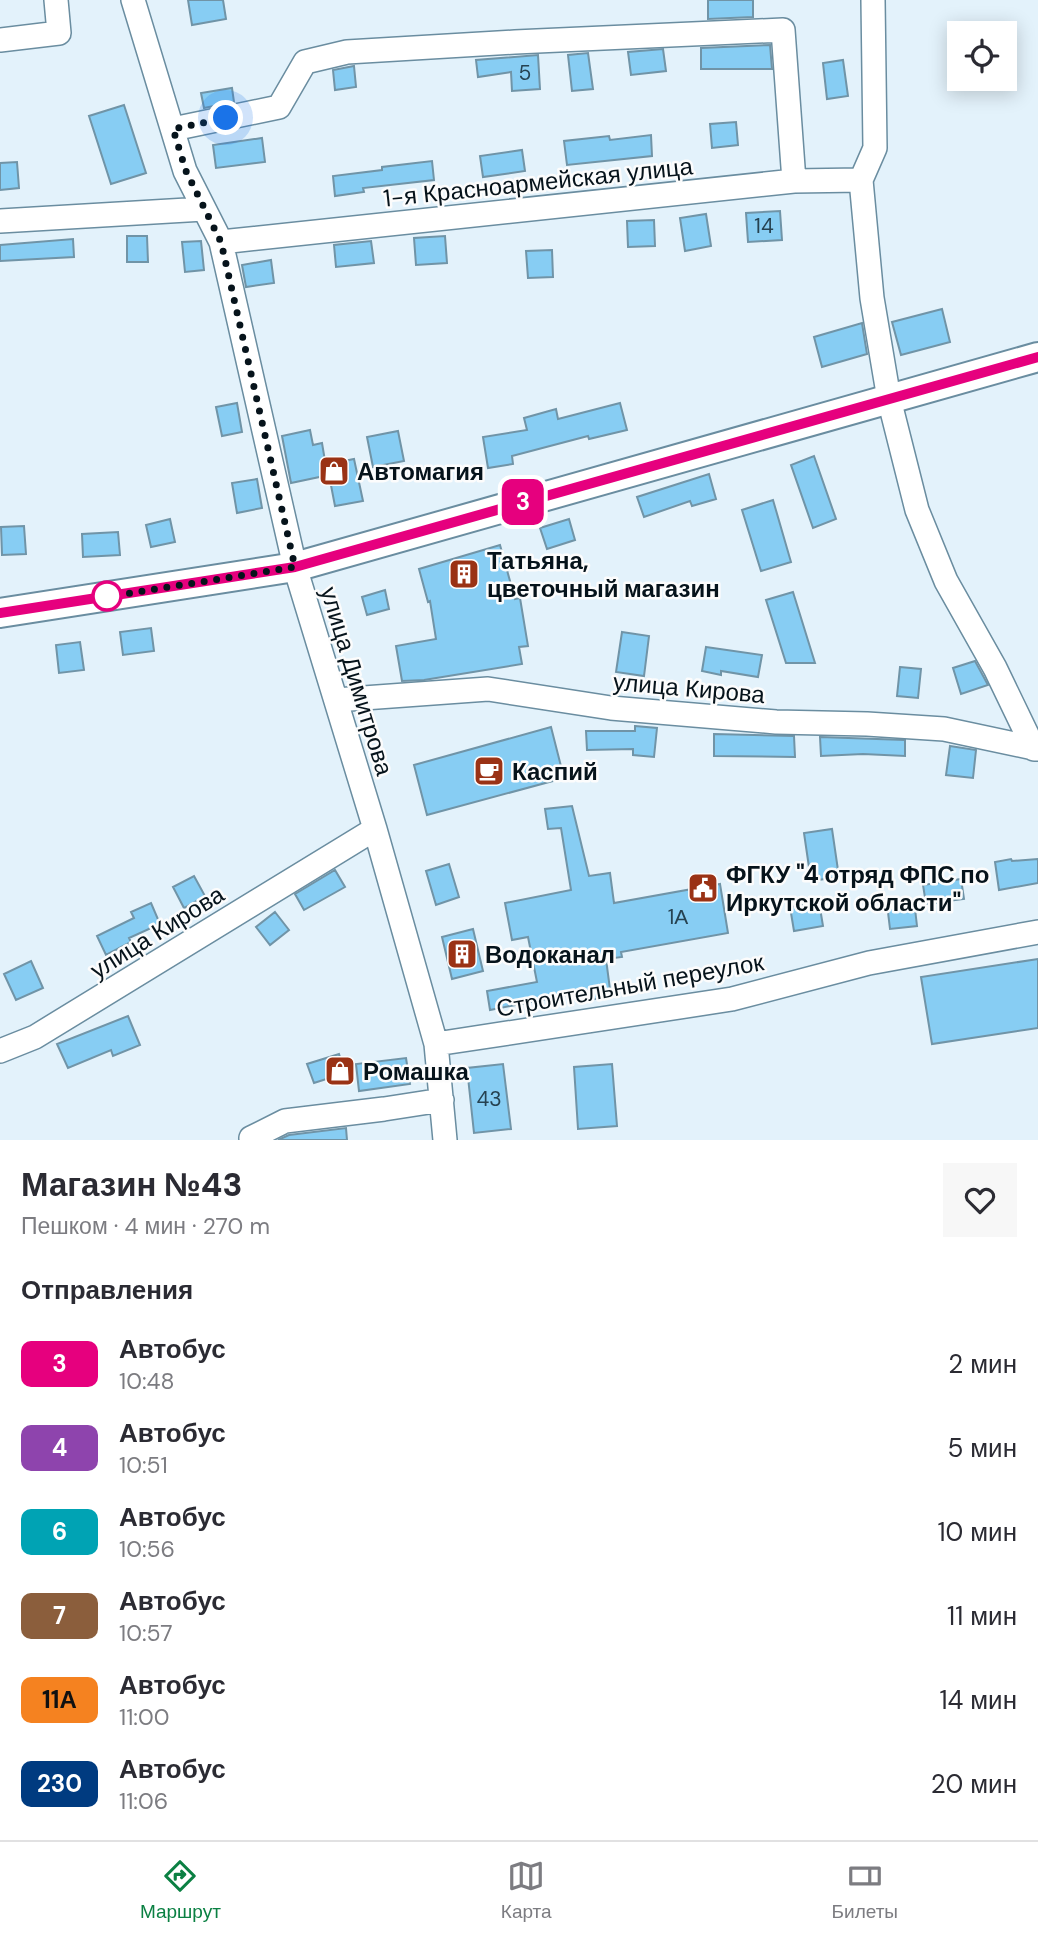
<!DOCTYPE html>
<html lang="ru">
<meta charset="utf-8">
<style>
body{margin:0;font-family:"DM Sans",sans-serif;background:#f7f7f7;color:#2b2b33;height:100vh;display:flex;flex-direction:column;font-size:26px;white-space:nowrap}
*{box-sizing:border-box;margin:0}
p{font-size:23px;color:#7c7c81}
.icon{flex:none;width:38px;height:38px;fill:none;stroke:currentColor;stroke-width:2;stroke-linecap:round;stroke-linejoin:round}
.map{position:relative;height:1140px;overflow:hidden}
.details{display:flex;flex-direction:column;background:#fff;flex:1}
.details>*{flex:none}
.badge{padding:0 14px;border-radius:10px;font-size:24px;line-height:46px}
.controls{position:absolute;left:947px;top:21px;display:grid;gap:14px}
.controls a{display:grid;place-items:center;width:70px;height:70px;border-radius:0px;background:#fff;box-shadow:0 4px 18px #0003;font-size:35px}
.you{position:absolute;width:35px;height:35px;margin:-18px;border:5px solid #fff;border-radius:50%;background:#1a73e8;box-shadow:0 0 0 10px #1a73e833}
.map>.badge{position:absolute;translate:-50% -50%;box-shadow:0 0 0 4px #fff}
h2{padding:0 21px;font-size:26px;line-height:63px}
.round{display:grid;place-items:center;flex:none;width:74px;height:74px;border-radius:0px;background:#f7f7f7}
.summary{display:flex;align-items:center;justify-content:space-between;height:119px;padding:0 21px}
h1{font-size:33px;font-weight:800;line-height:52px}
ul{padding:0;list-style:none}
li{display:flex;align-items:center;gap:21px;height:84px;padding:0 21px}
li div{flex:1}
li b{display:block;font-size:26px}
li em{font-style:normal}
li .badge{min-width:77px;font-weight:700;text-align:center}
.dock{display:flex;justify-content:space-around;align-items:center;height:98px;border-top:2px solid #e1e1e2;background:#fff;font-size:19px;color:#7c7c81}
.dock a{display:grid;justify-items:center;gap:4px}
.dock .on{color:#0b8043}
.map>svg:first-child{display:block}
.building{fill:#87cdf3;stroke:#7094a7;stroke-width:2}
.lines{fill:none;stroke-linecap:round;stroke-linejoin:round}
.minor-casing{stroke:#6a8da0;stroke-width:26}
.major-casing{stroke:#6a8da0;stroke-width:32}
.minor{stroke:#fff;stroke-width:23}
.major{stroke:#fff;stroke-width:28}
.line-casing{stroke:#fff;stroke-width:16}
.line{stroke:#e6007e;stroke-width:10}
.walk{stroke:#06131b;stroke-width:7;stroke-dasharray:0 12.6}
.stop-dot{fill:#fff;stroke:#e6007e;stroke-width:3.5}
.labels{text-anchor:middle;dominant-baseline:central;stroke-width:5;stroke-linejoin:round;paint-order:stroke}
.number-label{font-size:21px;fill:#264251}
.street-label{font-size:24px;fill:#06131b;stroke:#fcfcfc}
.poi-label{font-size:24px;font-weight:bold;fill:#06131b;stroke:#fcfcfc;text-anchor:start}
</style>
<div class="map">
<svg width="1038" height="1140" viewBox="0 0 1038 1140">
<rect width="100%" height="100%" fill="#e3f2fb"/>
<!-- building -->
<path class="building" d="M188 0H223L226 19 192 25Z
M708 0H753V17L708 19Z
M770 45 772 69H701V48Z
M663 49 666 71 631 75 628 52Z
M588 53 593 89 572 91 568 55Z
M538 55 540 89 512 91 511 72 478 77 476 60Z
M843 60 848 96 827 99 823 63Z
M354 66 356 87 335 90 333 70Z
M232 88 234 102 204 108 201 93Z
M124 105 146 173 111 184 89 116Z
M736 122 738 145 712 148 710 124Z
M651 135 652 156 567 165 564 141 609 136 610 140Z
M262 138 265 162 216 168 213 145Z
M522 150 525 171 483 177 480 156Z
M432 161 434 180 363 188 364 192 335 196 333 176 382 170V167Z
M17 162 19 188 0 190V163Z
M780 211 782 240 748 242 746 213Z
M706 214 711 246 685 251 680 218Z
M654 220 655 246 628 247 627 221Z
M127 236H147L148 262H127Z
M445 236 447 263 416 265 414 238Z
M73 239 74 257 0 261V245Z
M201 241 204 270 185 272 182 242Z
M371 241 374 263 336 267 334 245Z
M552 250 553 277 528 278 526 251Z
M271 260 274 283 246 287 242 265Z
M942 309 950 342 901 355 892 322Z
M862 323 867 354 822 367 814 337Z
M237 403 242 432 222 436 216 407Z
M620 403 627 430 589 439 588 436 512 456 513 464 488 468 483 437 527 430 524 418 556 409 558 419Z
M310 430 313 445 322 443 325 461 334 459V463L354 459 363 501 335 506 329 475 291 483 282 436Z
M398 431 404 461 373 467 367 437Z
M814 456 836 519 813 528 791 465Z
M709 474 716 499 692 506 690 501 644 517 637 497Z
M257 479 262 508 237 513 232 483Z
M773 500 791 562 761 571 742 510Z
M170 519 175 542 151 547 146 525Z
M569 519 575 540 547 549 540 528Z
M24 526 26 554 2 555 1 527Z
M118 532 120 555 83 557 82 534Z
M500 545 515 599 520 598 528 646 519 647 522 664 424 680 402 681 396 646 436 639 430 601 428 602 419 569Z
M385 590 389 609 367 615 362 597Z
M793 592 815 663H786L766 600Z
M151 628 154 651 123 655 120 632Z
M622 632 649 636 644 676 616 672Z
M80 642 84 670 59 673 56 645Z
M706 647 762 655 758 677 721 671V675L702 671Z
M975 661 988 685 961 694 953 668Z
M900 667 921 669 918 698 897 696Z
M635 726 657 728 654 757 633 755V749L587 750 586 731H635Z
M551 727 564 778 427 815 414 765Z
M714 734 794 736 795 757 714 756Z
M820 737 905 740V756L863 754 821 756Z
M950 746 976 750 973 778 946 775Z
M572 806 589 876 610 873 614 903 720 884 728 933 621 952 622 957 606 959 611 997 588 1000 587 991 490 1010 487 991 537 982 528 937 512 940 505 903 571 890 561 828 548 829 545 809Z
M832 829 839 877 811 881 804 833Z
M1011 859 1012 861 1038 859V883L999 890 995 862Z
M449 864 459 897 436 905 426 871Z
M335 870 345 887 304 910 295 894Z
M194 876 205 896 184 908 173 887Z
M961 879 964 899 926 904 923 885Z
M914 900 917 926 890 929 887 904Z
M819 902 823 926 794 931 790 907Z
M151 903 160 924 129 938 131 942 106 955 97 936 134 918 131 912Z
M275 912 289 930 270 945 256 927Z
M473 929 483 971 452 979 442 937Z
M1038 959V1028L932 1044 921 977Z
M31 961 43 988 16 1000 4 974Z
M128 1016 140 1045 113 1056 111 1050 68 1068 57 1044Z
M339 1054 345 1073 314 1083 307 1064Z
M406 1058 410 1084 359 1091 356 1064Z
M503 1064 511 1129 474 1133 467 1068Z
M612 1064 617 1126 578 1129 574 1067Z
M346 1128 347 1140H278L289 1135Z"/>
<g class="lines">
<!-- minor casing -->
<g class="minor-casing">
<path id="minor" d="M133 0 185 171 221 242 295 567 375 829 436 1044 445 1140
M873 0 875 148 861 180 872 298 889 399 917 510 946 581 995 668 1034 749
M0 40 59 33 56 0
M173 129 279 107 305 62 347 52 515 42 783 30 794 181
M0 221 204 209
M221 242 794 181 861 180
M336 700 488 689 611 708 776 722 867 724 944 729 1038 749
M436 1044 732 999 869 963 1038 932
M0 1051 35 1037 375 829
M252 1140 251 1138 285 1121 384 1109 442 1100"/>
</g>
<!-- major casing -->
<g class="major-casing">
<path id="major" d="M0 613 295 567 1038 357"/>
</g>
<!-- minor -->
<use href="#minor" class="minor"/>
<!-- major -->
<use href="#major" class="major"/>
</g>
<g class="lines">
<!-- line casing -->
<g class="line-casing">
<path id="line" d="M0 613 295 567 1038 357"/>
</g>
<!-- line -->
<use href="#line" class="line"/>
<!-- walk -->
<path class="walk" d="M107 596 106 597 295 567 221 242 186 171 173 129 226 118"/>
</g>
<!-- icons -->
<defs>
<g id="shop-square" transform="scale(1.575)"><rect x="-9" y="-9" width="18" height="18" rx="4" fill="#9a3215" stroke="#fcfcfc"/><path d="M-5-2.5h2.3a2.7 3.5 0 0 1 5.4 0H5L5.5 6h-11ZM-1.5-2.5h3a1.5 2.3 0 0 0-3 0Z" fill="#fff"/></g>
<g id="building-square" transform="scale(1.575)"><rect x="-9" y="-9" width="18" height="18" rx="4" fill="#9a3215" stroke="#fcfcfc"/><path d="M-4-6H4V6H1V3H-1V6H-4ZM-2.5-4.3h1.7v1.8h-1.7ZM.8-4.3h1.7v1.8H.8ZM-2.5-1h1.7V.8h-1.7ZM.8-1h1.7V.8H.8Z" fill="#fff"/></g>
<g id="cafe-square" transform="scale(1.575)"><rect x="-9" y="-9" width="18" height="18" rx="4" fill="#9a3215" stroke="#fcfcfc"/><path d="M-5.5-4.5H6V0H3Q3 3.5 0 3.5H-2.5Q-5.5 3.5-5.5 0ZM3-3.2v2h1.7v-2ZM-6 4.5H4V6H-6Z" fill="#fff"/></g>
<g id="civic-square" transform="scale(1.575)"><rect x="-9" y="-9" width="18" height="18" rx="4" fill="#9a3215" stroke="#fcfcfc"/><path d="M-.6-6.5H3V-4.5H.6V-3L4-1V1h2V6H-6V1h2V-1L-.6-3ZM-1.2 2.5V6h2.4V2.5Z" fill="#fff"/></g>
</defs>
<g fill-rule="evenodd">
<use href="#shop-square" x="334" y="471"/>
<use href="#building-square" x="464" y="574"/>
<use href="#cafe-square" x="489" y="771"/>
<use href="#civic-square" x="703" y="888"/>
<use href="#building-square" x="462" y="954"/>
<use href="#shop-square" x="340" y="1071"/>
</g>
<!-- markers -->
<circle class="stop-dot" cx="107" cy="596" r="14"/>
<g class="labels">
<!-- number labels -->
<g class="number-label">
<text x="525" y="73">5</text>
<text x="764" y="226">14</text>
<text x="678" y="917">1А</text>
<text x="489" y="1099">43</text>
</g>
<!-- street labels -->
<g class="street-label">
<text transform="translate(538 182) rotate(-6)">1-я Красноармейская улица</text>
<text transform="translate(357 681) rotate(73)">улица Димитрова</text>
<text transform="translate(689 688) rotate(5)">улица Кирова</text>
<text transform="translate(157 932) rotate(-32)">улица Кирова</text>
<text transform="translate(630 985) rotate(-10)">Строительный переулок</text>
</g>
<!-- poi labels -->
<g class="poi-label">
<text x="357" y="471">Автомагия</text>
<text x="487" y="560">Татьяна,<tspan x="487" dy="28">цветочный магазин</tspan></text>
<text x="512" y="771">Каспий</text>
<text x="726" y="874">ФГКУ "4 отряд ФПС по<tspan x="726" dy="28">Иркутской области"</tspan></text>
<text x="485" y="954">Водоканал</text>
<text x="363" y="1071">Ромашка</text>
</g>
</g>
</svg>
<div class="controls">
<a><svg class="icon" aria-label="locate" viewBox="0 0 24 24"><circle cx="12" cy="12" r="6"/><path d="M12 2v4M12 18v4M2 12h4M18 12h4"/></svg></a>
</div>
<div class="you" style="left:226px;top:118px"></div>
<b class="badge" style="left:523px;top:502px;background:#e6007e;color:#fff">3</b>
</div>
<section class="details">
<div class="summary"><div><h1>Магазин №43</h1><p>Пешком · 4 мин · 270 m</p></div><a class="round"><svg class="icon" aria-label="heart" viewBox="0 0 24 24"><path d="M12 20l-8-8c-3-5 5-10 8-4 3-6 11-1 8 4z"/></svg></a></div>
<h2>Отправления</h2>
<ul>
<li><span class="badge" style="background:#e6007e;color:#fff">3</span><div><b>Автобус</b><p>10:48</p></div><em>2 мин</em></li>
<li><span class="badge" style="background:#8e44ad;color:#fff">4</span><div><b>Автобус</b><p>10:51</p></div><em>5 мин</em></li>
<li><span class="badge" style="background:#00a3b4;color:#fff">6</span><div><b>Автобус</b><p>10:56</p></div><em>10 мин</em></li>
<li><span class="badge" style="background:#8b5e3c;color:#fff">7</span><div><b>Автобус</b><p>10:57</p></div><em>11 мин</em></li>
<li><span class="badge" style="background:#f58220;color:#111">11А</span><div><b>Автобус</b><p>11:00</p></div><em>14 мин</em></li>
<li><span class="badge" style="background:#003b80;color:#fff">230</span><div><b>Автобус</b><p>11:06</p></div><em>20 мин</em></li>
</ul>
</section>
<nav class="dock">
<a class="on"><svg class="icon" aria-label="directions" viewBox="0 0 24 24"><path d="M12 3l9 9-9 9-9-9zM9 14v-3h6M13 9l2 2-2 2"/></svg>Маршрут</a>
<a><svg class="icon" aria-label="map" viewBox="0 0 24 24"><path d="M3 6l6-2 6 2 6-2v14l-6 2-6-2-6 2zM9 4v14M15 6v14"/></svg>Карта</a>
<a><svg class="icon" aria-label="tickets" viewBox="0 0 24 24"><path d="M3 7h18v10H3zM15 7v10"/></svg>Билеты</a>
</nav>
